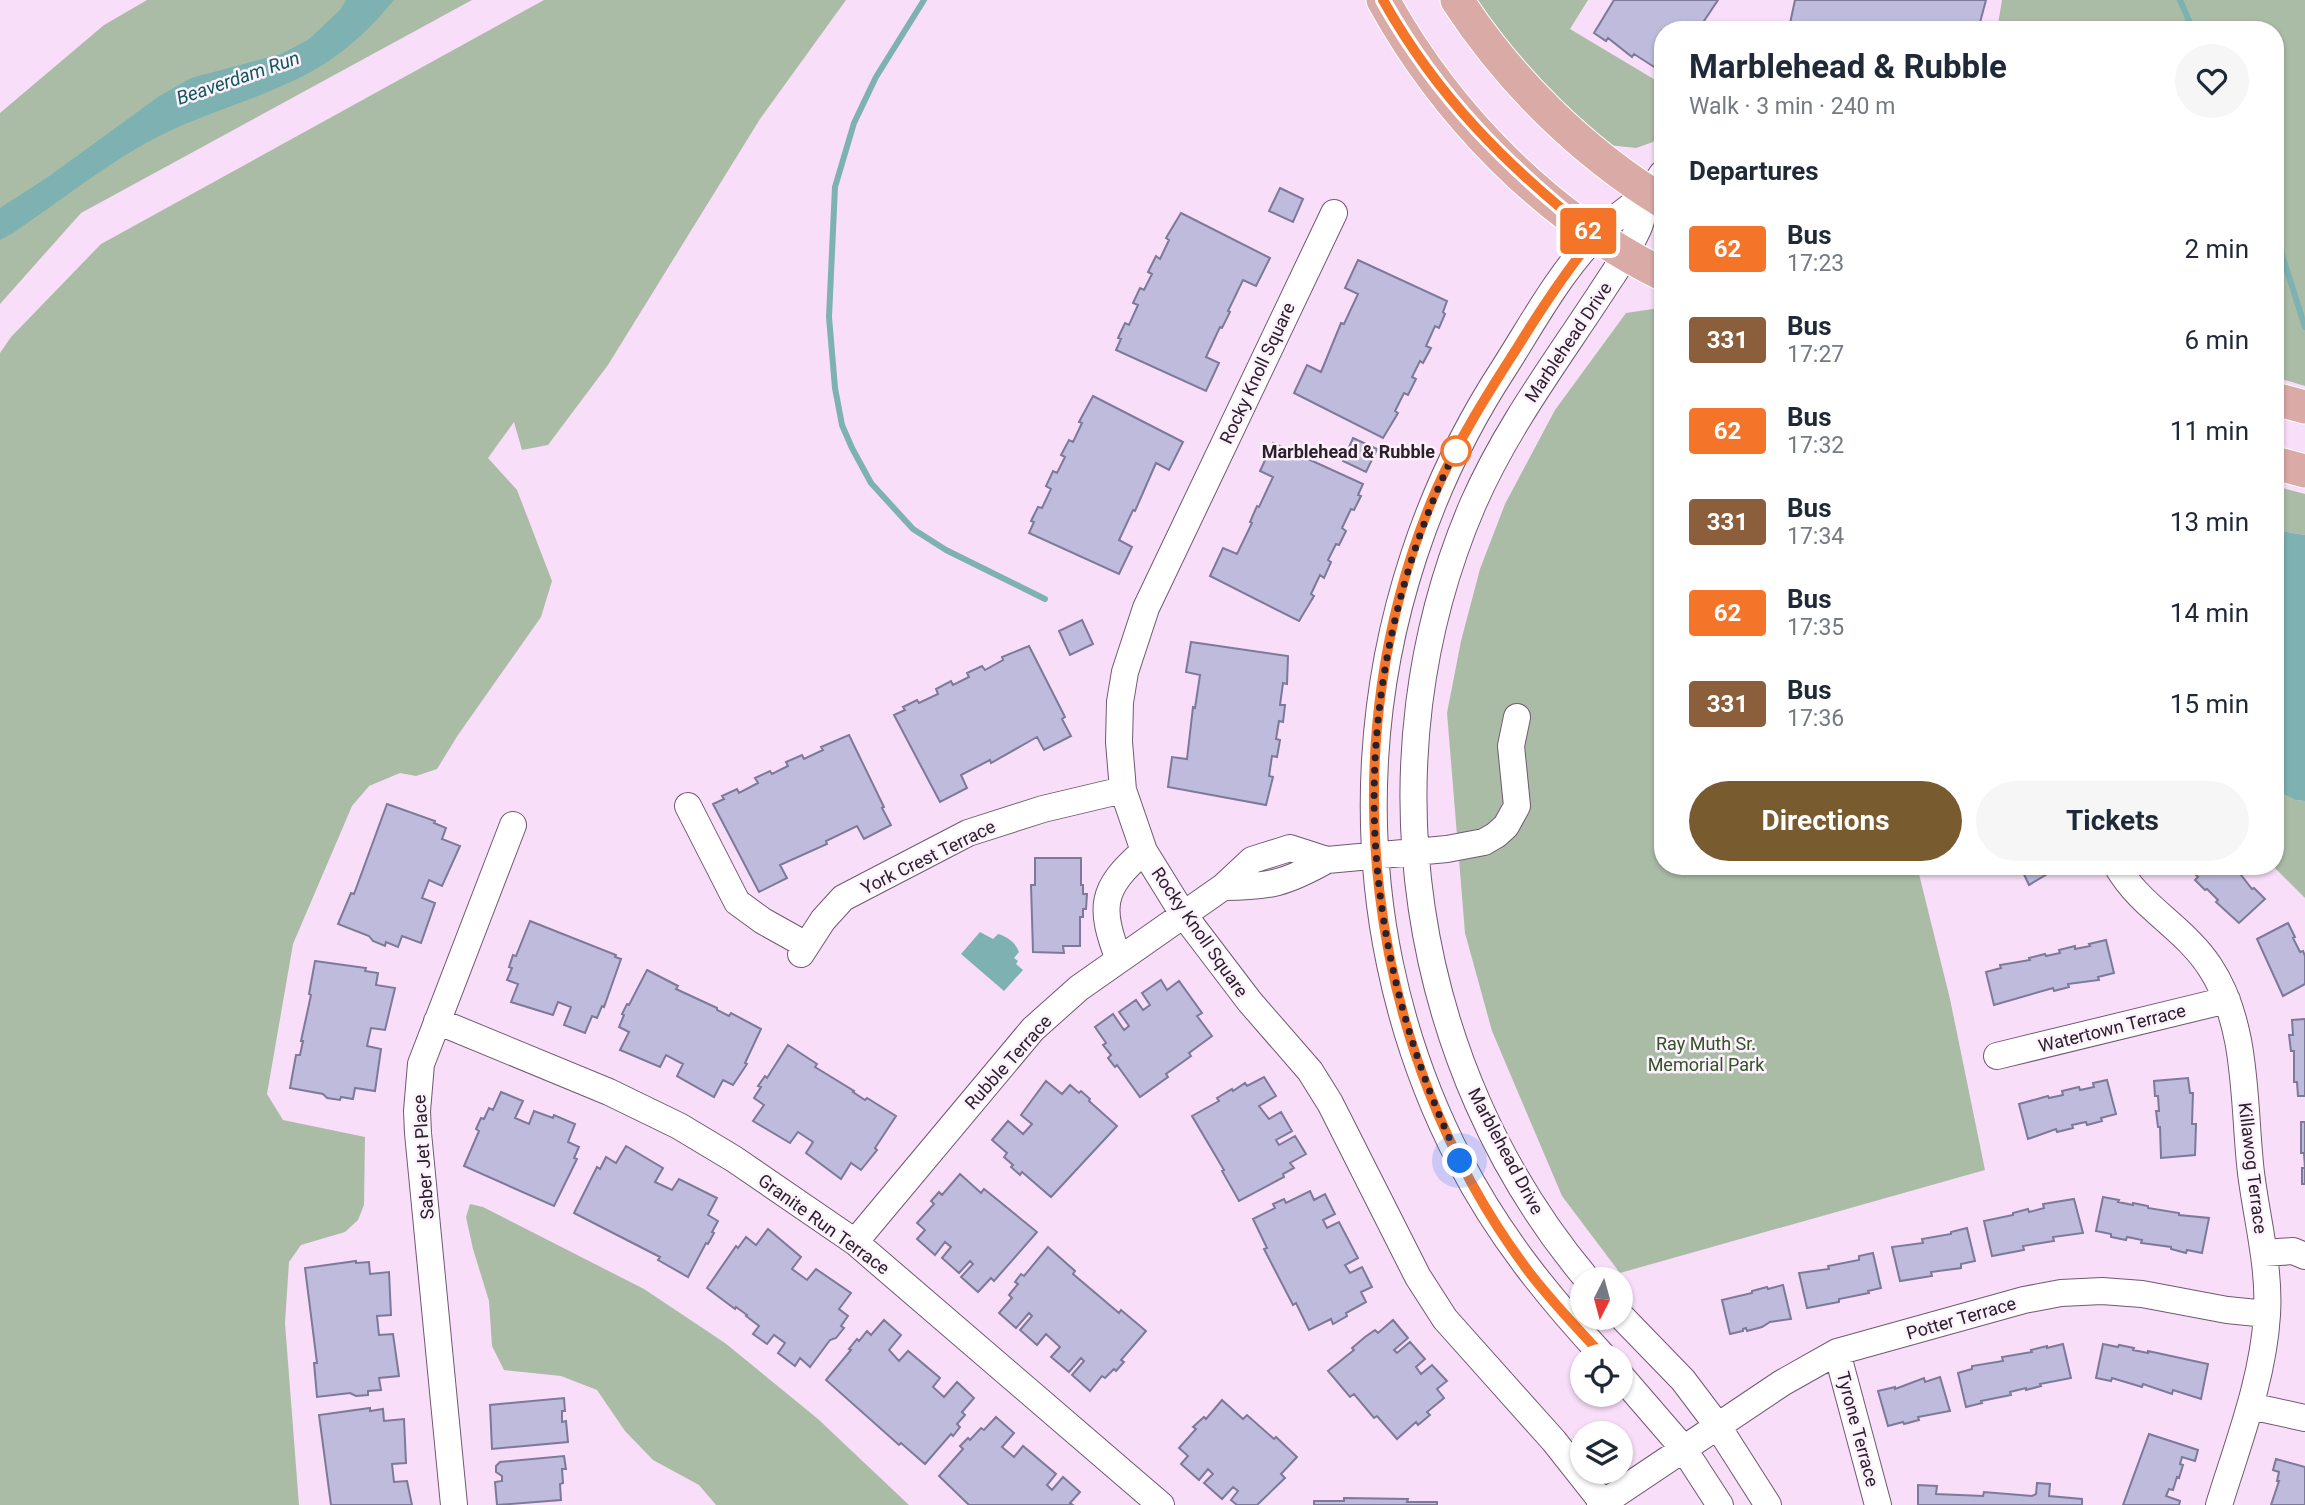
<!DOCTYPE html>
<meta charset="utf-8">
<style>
body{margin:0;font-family:Roboto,sans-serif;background:#f6f6f7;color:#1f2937;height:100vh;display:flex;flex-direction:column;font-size:26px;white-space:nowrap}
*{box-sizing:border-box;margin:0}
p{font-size:23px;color:#747a83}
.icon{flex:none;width:38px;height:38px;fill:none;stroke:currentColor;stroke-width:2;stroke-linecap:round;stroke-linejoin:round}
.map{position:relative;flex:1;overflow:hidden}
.details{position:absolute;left:1654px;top:21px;width:630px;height:854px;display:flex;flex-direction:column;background:#fff;border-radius:28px;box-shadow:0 2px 5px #0004}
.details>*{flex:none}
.badge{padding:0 14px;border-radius:5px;font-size:24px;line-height:46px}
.needle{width:46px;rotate:186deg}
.buttons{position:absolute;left:1570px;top:1267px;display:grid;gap:14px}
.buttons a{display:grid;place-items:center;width:63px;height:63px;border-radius:50%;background:#fff;box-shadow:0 2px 5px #0004;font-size:35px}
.you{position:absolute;width:35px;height:35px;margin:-18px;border:5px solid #fff;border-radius:50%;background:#1a73e8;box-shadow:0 0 0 10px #1a73e833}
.map>.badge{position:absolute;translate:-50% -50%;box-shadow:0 0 0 4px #fff}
h2{padding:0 35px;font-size:26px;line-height:63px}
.round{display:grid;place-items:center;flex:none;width:74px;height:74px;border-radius:37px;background:#f6f6f7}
.headline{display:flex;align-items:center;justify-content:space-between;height:119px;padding:0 35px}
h1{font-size:33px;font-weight:700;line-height:52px}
.primary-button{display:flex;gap:14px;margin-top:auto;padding:14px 35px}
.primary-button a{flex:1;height:80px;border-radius:42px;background:#795b30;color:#fff;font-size:28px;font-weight:700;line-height:80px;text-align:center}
.primary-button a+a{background:#f6f6f7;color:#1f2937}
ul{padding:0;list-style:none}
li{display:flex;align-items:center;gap:21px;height:91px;padding:0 35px}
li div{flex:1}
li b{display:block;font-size:26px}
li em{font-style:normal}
li .badge{min-width:77px;font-weight:700;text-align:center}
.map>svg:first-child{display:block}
.green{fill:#abbca6}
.water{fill:#7db1b2}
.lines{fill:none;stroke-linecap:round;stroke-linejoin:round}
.stream{stroke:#7db1b2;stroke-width:6}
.building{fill:#bebbdc;stroke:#7d7998;stroke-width:2}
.minor-casing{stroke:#705971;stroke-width:28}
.major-casing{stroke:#fff;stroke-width:35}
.minor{stroke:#fff;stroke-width:26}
.major{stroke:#daaaa6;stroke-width:33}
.line-casing{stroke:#fff;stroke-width:16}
.line{stroke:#f47529;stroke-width:10}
.walk{stroke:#2b212b;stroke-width:7;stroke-dasharray:0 12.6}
.stop-dot{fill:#fff;stroke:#f47529;stroke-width:3.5}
.labels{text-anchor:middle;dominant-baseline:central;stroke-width:5;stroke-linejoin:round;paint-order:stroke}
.street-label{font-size:18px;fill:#2b212b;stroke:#fcf1fc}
.stop-label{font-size:18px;font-weight:bold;fill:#2b212b;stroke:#fcf1fc;text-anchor:end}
.park-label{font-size:18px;fill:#2f5323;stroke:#fcf1fc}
.water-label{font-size:19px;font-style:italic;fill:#0e5a5b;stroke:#fcf1fc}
</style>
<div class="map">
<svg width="2305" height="1505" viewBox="0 0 2305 1505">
<rect width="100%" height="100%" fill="#f9def9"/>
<!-- green -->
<path class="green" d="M147 0H472L81 213 0 304V113L104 25Z
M544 0H846L760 119 608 365 548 445 522 450 514 422 488 458 517 490 552 581 541 617 458 735 437 769 416 776 400 773 369 786 352 806 293 944 267 1094 283 1120 365 1137 364 1205 358 1220 345 1232 301 1245 289 1262 285 1323 299 1505H0V353L11 337 101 244Z
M1473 0H1588L1570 29 1662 84V133L1653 142 1636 148 1608 145 1553 97Z
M2002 0H2305V386L2275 377V30H1997Z
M1660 308 1662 309V866H1917L1950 999 1985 1170 1620 1273 1562 1196 1492 1031 1465 933 1447 713 1461 641 1480 569 1505 504 1555 410 1626 313Z
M2275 486 2305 494V535L2275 530Z
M2275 790 2295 800 2305 801V898L2273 866H2275Z
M470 1204 483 1207 644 1289 725 1343 818 1419 909 1505H716L699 1485 653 1460 625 1431 597 1390 561 1376 504 1370 492 1346 489 1301 473 1249 466 1217Z"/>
<!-- water -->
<path class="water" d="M346 0H394C375 23 352 46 327 62 272 98 204 110 146 143 100 169 57 203 13 233L0 240V208L48 177 158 97 191 78 281 54 308 40 340 10Z
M2275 530 2305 535V801L2295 800 2275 790Z
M980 932 993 939 998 934C1008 937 1015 942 1019 952L1014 958 1018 961 1016 964 1023 970 1004 991 961 954Z"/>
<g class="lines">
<!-- stream -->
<path class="stream" d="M924 0 876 77 854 123 835 187 829 317 835 388 842 425 852 448 871 483 913 529 946 550 1045 599
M2180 0 2193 30
M2275 233 2305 327"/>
</g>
<!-- building -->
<path class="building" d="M1614 0H1718L1698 30H1662V72L1634 54 1632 57 1608 38 1606 41 1594 33Z
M1795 0H1986L1978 30H1799L1789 28Z
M1280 188 1303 199 1293 222 1269 211Z
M1181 213 1270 258 1256 286 1243 280 1228 311 1230 312 1222 328 1220 327 1206 357 1219 363 1206 391 1116 350 1121 339 1118 338 1125 323 1129 325 1138 305 1133 303 1140 288 1144 290 1152 274 1148 272 1156 256 1160 259 1169 240 1166 238Z
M1358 260 1447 301 1443 312 1445 314 1439 328 1435 326 1426 346 1431 348 1423 363 1420 361 1412 377 1416 379 1408 395 1404 393 1395 411 1398 413 1383 438 1294 393 1307 365 1321 372 1341 323 1344 324 1358 294 1345 288Z
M1093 396 1183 442 1169 470 1156 463 1135 511 1133 510 1119 540 1132 547 1119 574 1029 533 1034 522 1031 521 1038 507 1042 508 1051 489 1046 486 1053 471 1057 473 1065 457 1061 455 1069 440 1073 442 1082 423 1079 422Z
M1353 438 1377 449 1366 472 1343 461Z
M1273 443 1363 484 1358 495 1361 496 1354 510 1351 509 1342 528 1346 531 1339 545 1336 544 1328 560 1331 562 1324 578 1320 575 1311 594 1314 596 1299 621 1210 576 1223 548 1237 554 1252 523 1250 522 1257 506 1259 507 1273 477 1260 471Z
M1082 620 1093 644 1070 655 1059 631Z
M1191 642 1288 656 1287 684 1283 683 1280 705H1285L1283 722 1279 721 1276 739 1280 740 1277 757 1272 756 1269 776 1273 777 1266 805 1168 787 1172 757 1187 759 1193 707 1195 708 1200 675 1186 672Z
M1029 646 1065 717 1062 719 1071 736 1044 750 1037 737 991 763 990 760 961 775 967 788 940 802 894 715 905 710 903 707 917 700 919 703 938 694 936 689 951 681 953 685 969 677 967 673 982 666 985 670 1003 660 1002 657Z
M849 735 884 807 882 808 891 825 864 839 857 826 826 841 827 844 780 865 787 878 759 892 713 804 724 799 722 796 737 789 739 793 758 783 755 778 770 771 772 774 788 766 786 762 802 755 804 759 823 750 821 747Z
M387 804 435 821 434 823 446 828 442 839 460 846 442 886 429 880 422 898 435 903 421 943 402 936 398 947 386 942 385 946 373 941 369 936 338 924 351 893 354 894Z
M1035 858H1081V885H1083V894H1087L1086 909H1083V917H1080V946H1063L1064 953 1033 952 1031 885H1035Z
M2020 866H2059V867L2029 885Z
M2188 866H2234L2252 889 2254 888 2265 899 2239 923 2216 902 2218 900 2207 889 2205 890 2195 880 2198 877Z
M530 921 616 955 615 957 621 959 604 1007 602 1006 597 1018 592 1016 585 1033 564 1025 571 1007 558 1002 553 1015 511 1002 518 984 507 980 512 968 509 967 513 955 516 956Z
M2288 923 2295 937 2293 938 2300 952 2303 951 2305 956V984L2283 996 2257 939Z
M2106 940 2114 973 2098 977 2099 980 2068 984 2069 987 2054 991 2053 988 1994 1005 1986 972 2001 968 2000 965 2030 960 2029 958 2045 954 2046 956 2060 953 2059 950 2075 946V949L2090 946 2089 944Z
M315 961 366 968 365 971 378 973 376 985 395 988 385 1030 371 1028 367 1046 381 1049 375 1091 355 1088 353 1099 341 1097 340 1100 327 1098 323 1094 290 1088 296 1055H300L303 1041H301L311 995 309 994Z
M647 970 678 986 676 989 717 1008V1010L729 1016 731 1013 761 1029 745 1063 747 1064 733 1085 723 1080 714 1097 677 1076 683 1064 666 1055 660 1067 620 1050 629 1032 619 1027 624 1015 622 1014 627 1004 629 1005Z
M1161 980 1167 990 1179 981 1202 1013 1197 1016 1212 1036 1189 1053 1191 1056 1166 1074 1168 1077 1140 1097 1117 1065 1115 1067 1108 1058 1111 1055 1103 1045 1106 1043 1095 1027 1113 1014 1124 1030 1129 1026 1119 1012 1136 1000 1143 1010 1150 1005 1142 993Z
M2305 1019V1096H2298L2297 1082H2294V1051H2291L2289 1035H2293L2292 1020Z
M788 1045 817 1064 815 1067 854 1091 853 1092 865 1100 867 1098 896 1116 875 1148 877 1150 861 1170 851 1163 841 1179 806 1153 813 1142 798 1132 790 1143 753 1121 764 1105 754 1098 761 1087 758 1086 765 1076 767 1078Z
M1264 1077 1276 1096 1259 1106 1269 1119 1281 1112 1292 1131 1276 1140 1279 1145 1295 1136 1306 1154 1290 1163 1294 1168 1283 1174 1284 1177 1239 1201 1222 1171 1224 1170 1192 1116 1219 1101 1217 1098 1232 1089 1233 1091 1245 1083 1247 1086Z
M2188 1078 2190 1093H2193L2192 1124H2196L2195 1155 2161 1158 2160 1127H2158L2156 1111H2159L2158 1096H2155L2154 1081Z
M2107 1080 2116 1114 2101 1118 2102 1121 2087 1125 2086 1122 2072 1125 2073 1128 2057 1132 2056 1129 2028 1139 2019 1104 2048 1096 2049 1098 2063 1095 2062 1091 2079 1087 2080 1090 2094 1087 2093 1083Z
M1046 1081 1062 1094 1070 1085 1079 1093 1081 1091 1090 1099 1089 1101 1117 1126 1051 1197 1022 1172 1020 1175 1011 1167 1013 1165 1004 1157 1007 1153 992 1140 1008 1121 1023 1134 1032 1124 1021 1115Z
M501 1092 523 1101 515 1118 529 1124 534 1111 553 1118 554 1115 575 1124 568 1142 579 1147 574 1158 577 1159 554 1206 464 1166 479 1131 476 1129 481 1118 484 1119 489 1108 493 1110Z
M2301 1122H2305V1184H2302V1168H2305L2304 1153H2301Z
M626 1146 663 1168 655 1182 672 1190 679 1179 717 1198 708 1215 718 1221 712 1232 714 1233 708 1244 706 1243 688 1277 658 1260 660 1257 574 1213 597 1167 600 1169 606 1157 616 1163Z
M960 1174 981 1193 984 1189 1037 1232 994 1281 991 1278 978 1292 961 1277 973 1264 970 1261 959 1273 942 1258 951 1247 945 1242 935 1255 917 1239 925 1230 917 1223 934 1204 931 1201 939 1192 942 1195Z
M1310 1191 1314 1200 1325 1194 1335 1214 1323 1220 1327 1228 1339 1222 1358 1258 1345 1265 1350 1273 1362 1267 1372 1287 1361 1292 1366 1302 1346 1313 1347 1316 1333 1324 1331 1319 1309 1330 1296 1303 1293 1305 1264 1249 1267 1248 1253 1219 1275 1208 1273 1204 1284 1199 1286 1203Z
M2103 1197 2119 1200 2118 1202 2133 1205V1203L2148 1206V1208L2179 1213V1215L2209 1218 2202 1253 2187 1250 2186 1253 2171 1249V1247L2141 1243 2142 1240 2127 1237 2126 1240 2111 1237V1234L2096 1231Z
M2074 1199 2083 1233 2053 1237 2054 1241 2023 1246 2024 1250 1992 1256 1984 1221 2013 1215V1213L2028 1209 2029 1212 2044 1208 2043 1204Z
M1967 1228 1975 1261 1961 1264V1268L1931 1272 1932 1276 1900 1281 1892 1247 1923 1243 1922 1239 1951 1234V1232Z
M768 1229 801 1257 792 1269 807 1280 816 1269 851 1293 839 1309 848 1316 841 1326 844 1328 836 1338 830 1340 810 1367 800 1358 795 1366 778 1353 785 1343 774 1335 767 1344 753 1334 759 1326 746 1316 747 1315 736 1307 735 1309 707 1288 736 1246 738 1248 746 1237 756 1245Z
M1048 1247 1075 1271 1073 1274 1119 1313 1121 1310 1146 1331 1121 1360 1124 1362 1116 1371 1114 1369 1105 1378 1102 1376 1090 1391 1072 1375 1084 1361 1081 1358 1069 1372 1051 1357 1060 1347 1046 1334 1037 1345 1020 1330 1032 1316 1029 1313 1016 1328 999 1313 1012 1298 1009 1295 1018 1284 1015 1282 1021 1274 1024 1276Z
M1873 1253 1881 1288 1868 1291 1869 1293 1839 1299V1302L1807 1308 1799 1273 1829 1269 1828 1266 1859 1260V1256Z
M356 1261V1263L369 1262 370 1274 389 1272 391 1315 377 1316 379 1335 393 1334 399 1376 379 1378 381 1390 368 1391V1395L356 1396 350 1393 317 1397 314 1363H317L305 1268Z
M1783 1285 1791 1319 1770 1322 1762 1327 1747 1331 1746 1328 1743 1329V1331L1730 1334 1722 1300 1752 1293V1291L1767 1287 1768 1289Z
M884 1320 901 1335 889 1350 899 1361 908 1351 940 1378 933 1387 944 1397 957 1382 974 1398 962 1412 965 1415 957 1424 960 1427 953 1436 951 1434 925 1464 901 1443 899 1445 826 1380 851 1350 849 1349 857 1339 859 1341 867 1331 871 1335Z
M1393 1320 1408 1338 1394 1350 1397 1353 1410 1342 1425 1359 1416 1367 1421 1374 1432 1365 1447 1381 1437 1389 1444 1398 1427 1412 1430 1415 1418 1425 1416 1422 1397 1439 1377 1416 1374 1418 1354 1394 1350 1397 1328 1371 1354 1350 1352 1348 1365 1337 1375 1330 1378 1333Z
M2063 1344 2071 1378 2040 1384 2041 1386 2026 1390V1388L2010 1392 2011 1395 1981 1401 1982 1403 1966 1407 1958 1373 1972 1369V1366L2003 1361 2002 1357 2032 1352 2031 1350 2047 1346V1348Z
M2103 1344 2118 1347 2119 1345 2134 1348 2133 1350 2148 1353V1351L2208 1364 2201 1399 2173 1390 2172 1394 2143 1384 2142 1387 2112 1378 2111 1381 2096 1378Z
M1940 1377 1950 1411 1918 1417 1919 1420 1904 1424 1903 1422 1888 1426 1878 1391 1895 1387V1389L1924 1378 1925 1382Z
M564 1398 565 1411H562V1422L566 1421 568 1442 492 1449 490 1405Z
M1222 1400 1243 1419 1247 1415 1274 1439 1276 1437 1297 1457 1281 1474 1285 1478 1257 1505H1237L1231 1500 1238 1491 1233 1487 1222 1499 1204 1483 1213 1474 1208 1469 1199 1480 1181 1464 1188 1456 1179 1448 1196 1429 1193 1427 1204 1417 1206 1419Z
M370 1408V1411L383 1409 384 1421 404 1419 406 1463 392 1464 394 1482 407 1481 412 1505H331L319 1415Z
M996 1417 1014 1433 1002 1447 1014 1457 1023 1446 1056 1474 1047 1485 1052 1490 1063 1477 1080 1492 1070 1503 1073 1505H969L939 1476 963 1449 960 1446 968 1438 970 1440 981 1428 984 1430Z
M2149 1434 2198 1450 2195 1461 2182 1457 2180 1464 2183 1465 2179 1478 2177 1477 2173 1490 2169 1489 2166 1496 2180 1501 2179 1505H2123Z
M564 1456 566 1469H562L563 1483 560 1484 561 1500 497 1505 495 1482 502 1481V1476L496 1472V1466L500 1462Z
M2276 1459 2305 1467V1505H2271L2279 1481H2277L2279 1472 2273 1470Z
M2037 1483 2050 1484 2049 1496 2082 1499V1505H1918V1485L1937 1486 1936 1494 1983 1496 1984 1492 2032 1496 2036 1494Z
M1344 1498 1408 1499 1407 1502H1437V1505H1314V1501H1344Z"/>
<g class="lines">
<!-- minor casing -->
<g class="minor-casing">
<path id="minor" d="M1334 213 1146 608 1125 672 1120 702 1119 742 1123 790 1144 851 1183 914 1250 1002 1310 1071 1330 1103 1418 1277 1445 1319 1554 1441 1603 1503
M688 806 737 902 763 921 806 945
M2117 866C2140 907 2185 928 2210 967 2249 1026 2243 1106 2251 1173 2257 1221 2270 1267 2267 1315 2263 1380 2238 1443 2219 1505
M1223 887C1270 887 1286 883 1327 860
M801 954 823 920 843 898 968 833 1043 809 1123 790
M1119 960C1099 907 1100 889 1144 851
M437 1021 609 1092 679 1126 734 1159 855 1242 1161 1505
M1997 1056 2227 1000
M855 1242 1033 1029 1079 988 1223 887 1252 860 1290 848 1327 860 1447 849 1484 842 1496 835 1506 826 1517 806 1511 746 1517 717
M2264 1253 2293 1251 2305 1256
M1587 1279C1408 1066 1363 760 1473 504 1508 424 1561 355 1608 282 1620 265 1629 248 1638 229 1643 218 1644 205 1649 194 1652 187 1658 181 1662 174
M1620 1315 1683 1380 1717 1425 1768 1505
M1837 1352 1878 1505
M1603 1356C1547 1295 1499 1236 1460 1161 1329 909 1350 604 1504 368 1532 324 1561 270 1598 234 1614 218 1631 206 1649 193
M1620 1375 1683 1448 1720 1505
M2250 1406 2305 1418
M454 1505 418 1133 417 1111 421 1064 513 825
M1600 1505 1782 1383 1837 1352 2024 1300 2061 1293 2102 1291 2142 1294 2227 1310 2267 1314"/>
</g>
<!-- major casing -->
<g class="major-casing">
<path id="major" d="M1383 0C1446 114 1545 216 1662 274
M1457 0C1509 80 1581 151 1662 201
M2275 399 2305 407
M2275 463 2305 471"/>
</g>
<!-- minor -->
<use href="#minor" class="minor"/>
<!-- major -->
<use href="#major" class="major"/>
</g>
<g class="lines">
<!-- line casing -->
<g class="line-casing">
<path id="line" d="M1383 0C1438 98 1508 167 1595 236 1566 271 1541 309 1517 348 1488 393 1459 439 1437 488 1327 741 1363 1052 1529 1272 1552 1302 1578 1329 1603 1356"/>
</g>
<!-- line -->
<use href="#line" class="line"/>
<!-- walk -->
<path class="walk" d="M1456 451 1457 447C1344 679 1348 929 1460 1161"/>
</g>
<!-- markers -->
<circle class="stop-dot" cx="1456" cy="451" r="14"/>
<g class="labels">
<!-- street labels -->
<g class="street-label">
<text transform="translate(1568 342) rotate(-56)">Marblehead Drive</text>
<text transform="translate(1257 373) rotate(-65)">Rocky Knoll Square</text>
<text transform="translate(928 857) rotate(-26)">York Crest Terrace</text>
<text transform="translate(1200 932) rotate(55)">Rocky Knoll Square</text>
<text transform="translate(2112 1028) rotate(-14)">Watertown Terrace</text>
<text transform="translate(1008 1062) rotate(-48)">Rubble Terrace</text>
<text transform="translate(1506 1151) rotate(62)">Marblehead Drive</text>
<text transform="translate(423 1157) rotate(-94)">Saber Jet Place</text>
<text transform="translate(2253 1168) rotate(83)">Killawog Terrace</text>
<text transform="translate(824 1224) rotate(36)">Granite Run Terrace</text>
<text transform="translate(1961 1318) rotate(-16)">Potter Terrace</text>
<text transform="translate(1858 1429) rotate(75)">Tyrone Terrace</text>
</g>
<!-- stop labels -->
<g class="stop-label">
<text x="1435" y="451">Marblehead &amp; Rubble</text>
</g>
<!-- park labels -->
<g class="park-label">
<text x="1706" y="1043">Ray Muth Sr.<tspan x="1706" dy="21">Memorial Park</tspan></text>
</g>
<!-- water labels -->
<g class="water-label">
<text transform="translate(238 78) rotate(-19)">Beaverdam Run</text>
</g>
</g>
</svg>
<div class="buttons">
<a><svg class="needle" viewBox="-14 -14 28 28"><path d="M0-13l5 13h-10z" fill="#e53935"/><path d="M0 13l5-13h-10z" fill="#747a83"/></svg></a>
<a><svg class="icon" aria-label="locate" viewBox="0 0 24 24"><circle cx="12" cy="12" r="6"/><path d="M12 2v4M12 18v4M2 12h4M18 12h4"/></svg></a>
<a><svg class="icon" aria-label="layers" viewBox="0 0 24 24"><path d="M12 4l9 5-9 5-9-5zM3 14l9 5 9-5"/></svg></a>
</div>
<div class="you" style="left:1460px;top:1161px"></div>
<b class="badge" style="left:1588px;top:231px;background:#f47529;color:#fff">62</b>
<section class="details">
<div class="headline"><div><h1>Marblehead &amp; Rubble</h1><p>Walk · 3 min · 240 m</p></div><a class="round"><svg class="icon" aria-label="heart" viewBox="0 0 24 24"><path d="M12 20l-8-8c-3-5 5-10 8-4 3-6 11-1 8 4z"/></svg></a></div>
<h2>Departures</h2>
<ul>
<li><span class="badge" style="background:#f47529;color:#fff">62</span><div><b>Bus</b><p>17:23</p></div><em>2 min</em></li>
<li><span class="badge" style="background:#8b5e3c;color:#fff">331</span><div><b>Bus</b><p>17:27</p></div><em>6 min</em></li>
<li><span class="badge" style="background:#f47529;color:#fff">62</span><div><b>Bus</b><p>17:32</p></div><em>11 min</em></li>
<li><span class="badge" style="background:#8b5e3c;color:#fff">331</span><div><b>Bus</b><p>17:34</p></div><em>13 min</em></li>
<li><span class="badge" style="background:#f47529;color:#fff">62</span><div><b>Bus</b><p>17:35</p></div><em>14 min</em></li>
<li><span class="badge" style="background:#8b5e3c;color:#fff">331</span><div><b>Bus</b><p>17:36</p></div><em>15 min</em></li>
</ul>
<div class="primary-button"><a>Directions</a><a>Tickets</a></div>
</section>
</div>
